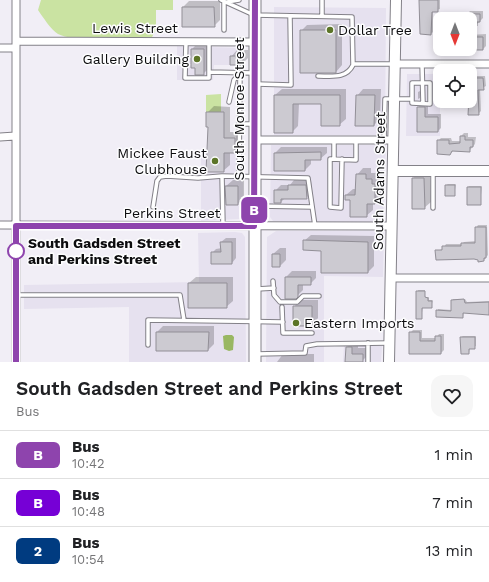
<!DOCTYPE html>
<style>
body{margin:0;font-family:"Work Sans",sans-serif;background:#f6f6f6;color:#202124;height:100vh;display:flex;flex-direction:column;font-size:15px;white-space:nowrap}
*{box-sizing:border-box;margin:0}
p{font-size:13px;color:#757577}
.icon{flex:none;width:22px;height:22px;fill:none;stroke:currentColor;stroke-width:2;stroke-linecap:round;stroke-linejoin:round}
.map{position:relative;height:362px;overflow:hidden}
.details{display:flex;flex-direction:column;background:#fff;flex:1}
.details>*{flex:none}
.badge{padding:0 8px;border-radius:6px;font-size:14px;line-height:26px}
.needle{width:26px;rotate:180deg}
.fabs{position:absolute;left:433px;top:12px;display:grid;gap:8px}
.fabs a{display:grid;place-items:center;width:44px;height:44px;border-radius:8px;background:#fff;box-shadow:0 2px 10px #0003;font-size:20px}
.map>.badge{position:absolute;translate:-50% -50%;box-shadow:0 0 0 2px #fff}
.round{display:grid;place-items:center;flex:none;width:42px;height:42px;border-radius:12px;background:#f6f6f6}
.head{display:flex;align-items:center;justify-content:space-between;height:68px;padding:0 16px}
h1{font-size:19px;font-weight:600;line-height:30px}
ul{padding:0;list-style:none}
li{display:flex;align-items:center;gap:12px;height:48px;padding:0 16px;border-top:1px solid #e0e0e0}
li div{flex:1}
li b{display:block;font-size:15px}
li em{font-style:normal}
li .badge{min-width:44px;font-weight:700;text-align:center}
.map>svg:first-child{display:block}
.built{fill:#e6e1ef}
.green{fill:#cae3a2}
.water{fill:#99b762}
.shadow{fill:#0003}
.building{fill:#cccad1;stroke:#928f97}
.lines{fill:none;stroke-linecap:round;stroke-linejoin:round}
.lane-casing{stroke:#838188;stroke-width:5.5}
.street-casing{stroke:#838188;stroke-width:9}
.secondary-casing{stroke:#838188;stroke-width:12}
.primary-casing{stroke:#838188;stroke-width:13}
.lane{stroke:#fff;stroke-width:3.5}
.street{stroke:#fff;stroke-width:7}
.secondary{stroke:#fff;stroke-width:10}
.primary{stroke:#fff;stroke-width:11}
.line-casing{stroke:#fff;stroke-width:9}
.line{stroke:#8e44ad;stroke-width:6}
.poi-dot{fill:#5c7528;stroke:#fdfdfe;stroke-width:1.5}
.stop-dot{fill:#fff;stroke:#8e44ad;stroke-width:2}
.labels{text-anchor:middle;dominant-baseline:central;stroke-width:3;stroke-linejoin:round;paint-order:stroke}
.street-label{font-size:14px;fill:#0c0c0e;stroke:#fdfdfe}
.poi-label{font-size:14px;fill:#0c0c0e;stroke:#fdfdfe;text-anchor:start}
.stop-label{font-size:14px;font-weight:bold;fill:#0c0c0e;stroke:#fdfdfe;text-anchor:start}
</style>
<div class="map">
<svg width="489" height="362" viewBox="0 0 489 362">
<rect width="100%" height="100%" fill="#f1eef6"/>
<!-- built -->
<path class="built" d="M274 7 386 8 385 135H274Z
M177 46 240 48 243 52V65H214L213 80H177Z
M407 74H440V136H406Z
M271 145H386L383 223 273 221 270 217Z
M201 153H243V215L239 219 201 221Z
M276 231H375L384 233 383 277 324 276V362H266L267 237Z
M235 232 242 233 245 237 246 362H129V307L24 309V285L199 282 198 233Z
M344 345 382 346 381 362H343Z"/>
<!-- green -->
<path class="green" d="M41 0H173V10H156V30L152 37C131 37 75 43 58 34 51 30 43 17 38 10Z
M221 94V112H206V95Z"/>
<!-- water -->
<path class="water" d="M226 335H232L234 337 233 350 229 351 224 349 223 336Z"/>
<!-- shadow -->
<path class="shadow" d="M421 0H440V9L433 11V32L431 34Z
M189 1H220V20L214 26 183 7Z
M470 11H483V18L476 25H470V19H467V14Z
M342 24V65L336 72 301 31 307 25Z
M486 34V46L483 49H470V35Z
M198 43H209L210 67 203 74 196 67 192 49Z
M237 50H248V58L242 64 231 57Z
M470 76H485L486 86 480 89 481 111 478 114 470 101Z
M282 89H346V119L339 125 322 103H299L298 126 292 132 275 95Z
M363 89H381L380 119 374 125H356L357 96Z
M420 91V98L418 99V92Z
M421 104H428V114H441V128L438 131H418V107Z
M214 106 230 107V132H241V146L234 152H230V165L223 171 209 126 207 113Z
M464 133H468V137H476L475 144 470 150H454L450 154 438 141 441 138H451L452 141H461V136Z
M281 147H327V153L320 159H311V164L305 170H275V153Z
M363 168H371V173H378V178H381V196L373 203V210L366 216 346 195 353 189H356L357 175Z
M419 172H430L431 202 424 208 413 178Z
M233 180H244V198L238 204 226 186Z
M294 180H311L312 192 306 198H285L281 202H275V191L281 185H290Z
M448 184H456L454 195 446 185Z
M469 186H482L480 204 468 187Z
M478 225H487L488 255 484 260 479 259H436V251L443 249 446 244H462L464 242 476 241V228Z
M311 235 374 236V266L368 272 304 241Z
M226 238H236V258L232 263 212 253 216 249 222 248 221 242Z
M280 248H286V260L280 266 273 254Z
M292 271H316V278L310 284H303V290L295 298 286 277Z
M196 277H233V301L226 307 189 283Z
M418 290H425V297H429V300H433L431 307H423L421 318Z
M453 299H465L467 302 489 301V313L464 312 463 317 437 316 438 309 452 310Z
M300 300H318V318L312 325 294 307Z
M163 326H214V344L208 350 157 332Z
M413 330H422V338H436L439 334H444V350L441 353H410V333Z
M463 336H476V346L470 348 469 353 461 337Z
M353 341H358V348H368V355L362 361 346 362 347 347Z
M283 354H314V362H277Z"/>
<!-- building -->
<path class="building" d="M419 0H438V12H432L431 35 420 34Z
M182 7H214L215 27H182Z
M466 14H480V22H477V26H470V19H466Z
M300 30H336V73H300Z
M470 37H483V50H470Z
M191 49H204V75H195V68H191Z
M230 56H243V65H230Z
M470 78H483L484 90H478L479 115H468Z
M274 95H340V126H321V104H293V133H274Z
M356 95H375L374 126H355Z
M417 107H425V117H438V132H417Z
M206 112H224V138H235V153H224V172H206L208 127H206Z
M460 136H465V140H473V147H470V152L452 151 450 155 437 154V140H449V144L460 143Z
M321 152V160H305V171H274V153Z
M356 174H366V179H372V184H375V204H367V217H350V200H345V195H355Z
M412 178H424L425 209H412Z
M288 185H306L307 199H281V203H274V190H288Z
M445 185H455V196H445Z
M225 186H238V205H226Z
M467 187H481V205H467Z
M475 227H486V258H484V261L478 262V260L474 259 436 260 435 250H442V246H461V243H475Z
M303 240 368 242V273H321V251L303 250Z
M220 242H232V264H211V252H221Z
M272 254H280V267H272Z
M285 277H311V285H298V297L296 299H285Z
M188 283H227V308H188Z
M416 291H425V297L428 298V301H432V308H422V319H416Z
M464 299 465 303 489 302V315L463 313V318L436 317V310L451 311V300Z
M293 306H312V326H293Z
M156 332H209L208 351H156Z
M409 332H420V341H435V336H441V354H409Z
M460 337H475V349H469V354H461Z
M346 347H352V354H363V362H345Z"/>
<g class="lines">
<!-- lane casing -->
<g class="lane-casing">
<path id="lane" d="M221 0 254 15 352 17 353 65C346 79 332 76 318 76
M322 0V16
M227 2 239 0
M224 30V1
M186 42 185 78H209V42
M353 64H394
M422 64 423 103
M209 72 254 73
M412 83H430V104L412 103Z
M257 84 291 85 290 16
M229 102 234 80 239 74
M239 124H254
M334 140V159
M384 140 385 99H412
M342 159 341 208 330 207V159L356 160V140
M433 172V208
M222 176 223 226
M239 176 240 73
M258 206 312 207
M153 207 157 181 160 177 167 176 198 178 222 176 308 178 315 226
M273 281 274 295 280 302H297L303 296H319
M257 289 274 288
M16 295H180L184 320
M282 307 283 333H312
M368 343V362
M148 345V320L283 322
M256 354 305 353 306 346 317 344 388 343"/>
</g>
<!-- street casing -->
<g class="street-casing">
<path id="street" d="M16 0V362
M16 41 254 42
M0 48H16
M395 64H489
M0 137 15 136
M254 140H393
M0 225 391 226
M391 278H489"/>
</g>
<!-- secondary casing -->
<g class="secondary-casing">
<path id="secondary" d="M393 171H489
M389 362 396 0"/>
</g>
<!-- primary casing -->
<g class="primary-casing">
<path id="primary" d="M255 362V0"/>
</g>
<!-- lane -->
<use href="#lane" class="lane"/>
<!-- street -->
<use href="#street" class="street"/>
<!-- secondary -->
<use href="#secondary" class="secondary"/>
<!-- primary -->
<use href="#primary" class="primary"/>
</g>
<g class="lines">
<!-- line casing -->
<g class="line-casing">
<path id="line" d="M16 362V226H254L255 0"/>
</g>
<!-- line -->
<use href="#line" class="line"/>
</g>
<!-- markers -->
<g class="poi-dot">
<circle cx="330" cy="30" r="4"/>
<circle cx="197" cy="59" r="4"/>
<circle cx="215" cy="161" r="4"/>
<circle cx="296" cy="323" r="4"/>
</g>
<circle class="stop-dot" cx="16" cy="251" r="8"/>
<g class="labels">
<!-- street labels -->
<g class="street-label">
<text x="135" y="28">Lewis Street</text>
<text transform="translate(239 109) rotate(-90)">South Monroe Street</text>
<text transform="translate(379 181) rotate(-89)">South Adams Street</text>
<text x="172" y="213">Perkins Street</text>
</g>
<!-- poi labels -->
<g class="poi-label">
<text x="338" y="30">Dollar Tree</text>
<text x="189" y="59" text-anchor="end">Gallery Building</text>
<text x="207" y="153" text-anchor="end">Mickee Faust<tspan x="207" dy="16">Clubhouse</tspan></text>
<text x="304" y="323">Eastern Imports</text>
</g>
<!-- stop labels -->
<g class="stop-label">
<text x="28" y="243">South Gadsden Street<tspan x="28" dy="16">and Perkins Street</tspan></text>
</g>
</g>
</svg>
<div class="fabs">
<a><svg class="needle" viewBox="-14 -14 28 28"><path d="M0-13l5 13h-10z" fill="#e53935"/><path d="M0 13l5-13h-10z" fill="#757577"/></svg></a>
<a><svg class="icon" aria-label="locate" viewBox="0 0 24 24"><circle cx="12" cy="12" r="6"/><path d="M12 2v4M12 18v4M2 12h4M18 12h4"/></svg></a>
</div>
<b class="badge" style="left:254px;top:210px;background:#8e44ad;color:#fff">B</b>
</div>
<section class="details">
<div class="head"><div><h1>South Gadsden Street and Perkins Street</h1><p>Bus</p></div><a class="round"><svg class="icon" aria-label="heart" viewBox="0 0 24 24"><path d="M12 20l-8-8c-3-5 5-10 8-4 3-6 11-1 8 4z"/></svg></a></div>
<ul>
<li><span class="badge" style="background:#8e44ad;color:#fff">B</span><div><b>Bus</b><p>10:42</p></div><em>1 min</em></li>
<li><span class="badge" style="background:#7600d6;color:#fff">B</span><div><b>Bus</b><p>10:48</p></div><em>7 min</em></li>
<li><span class="badge" style="background:#003b80;color:#fff">2</span><div><b>Bus</b><p>10:54</p></div><em>13 min</em></li>
</ul>
</section>
